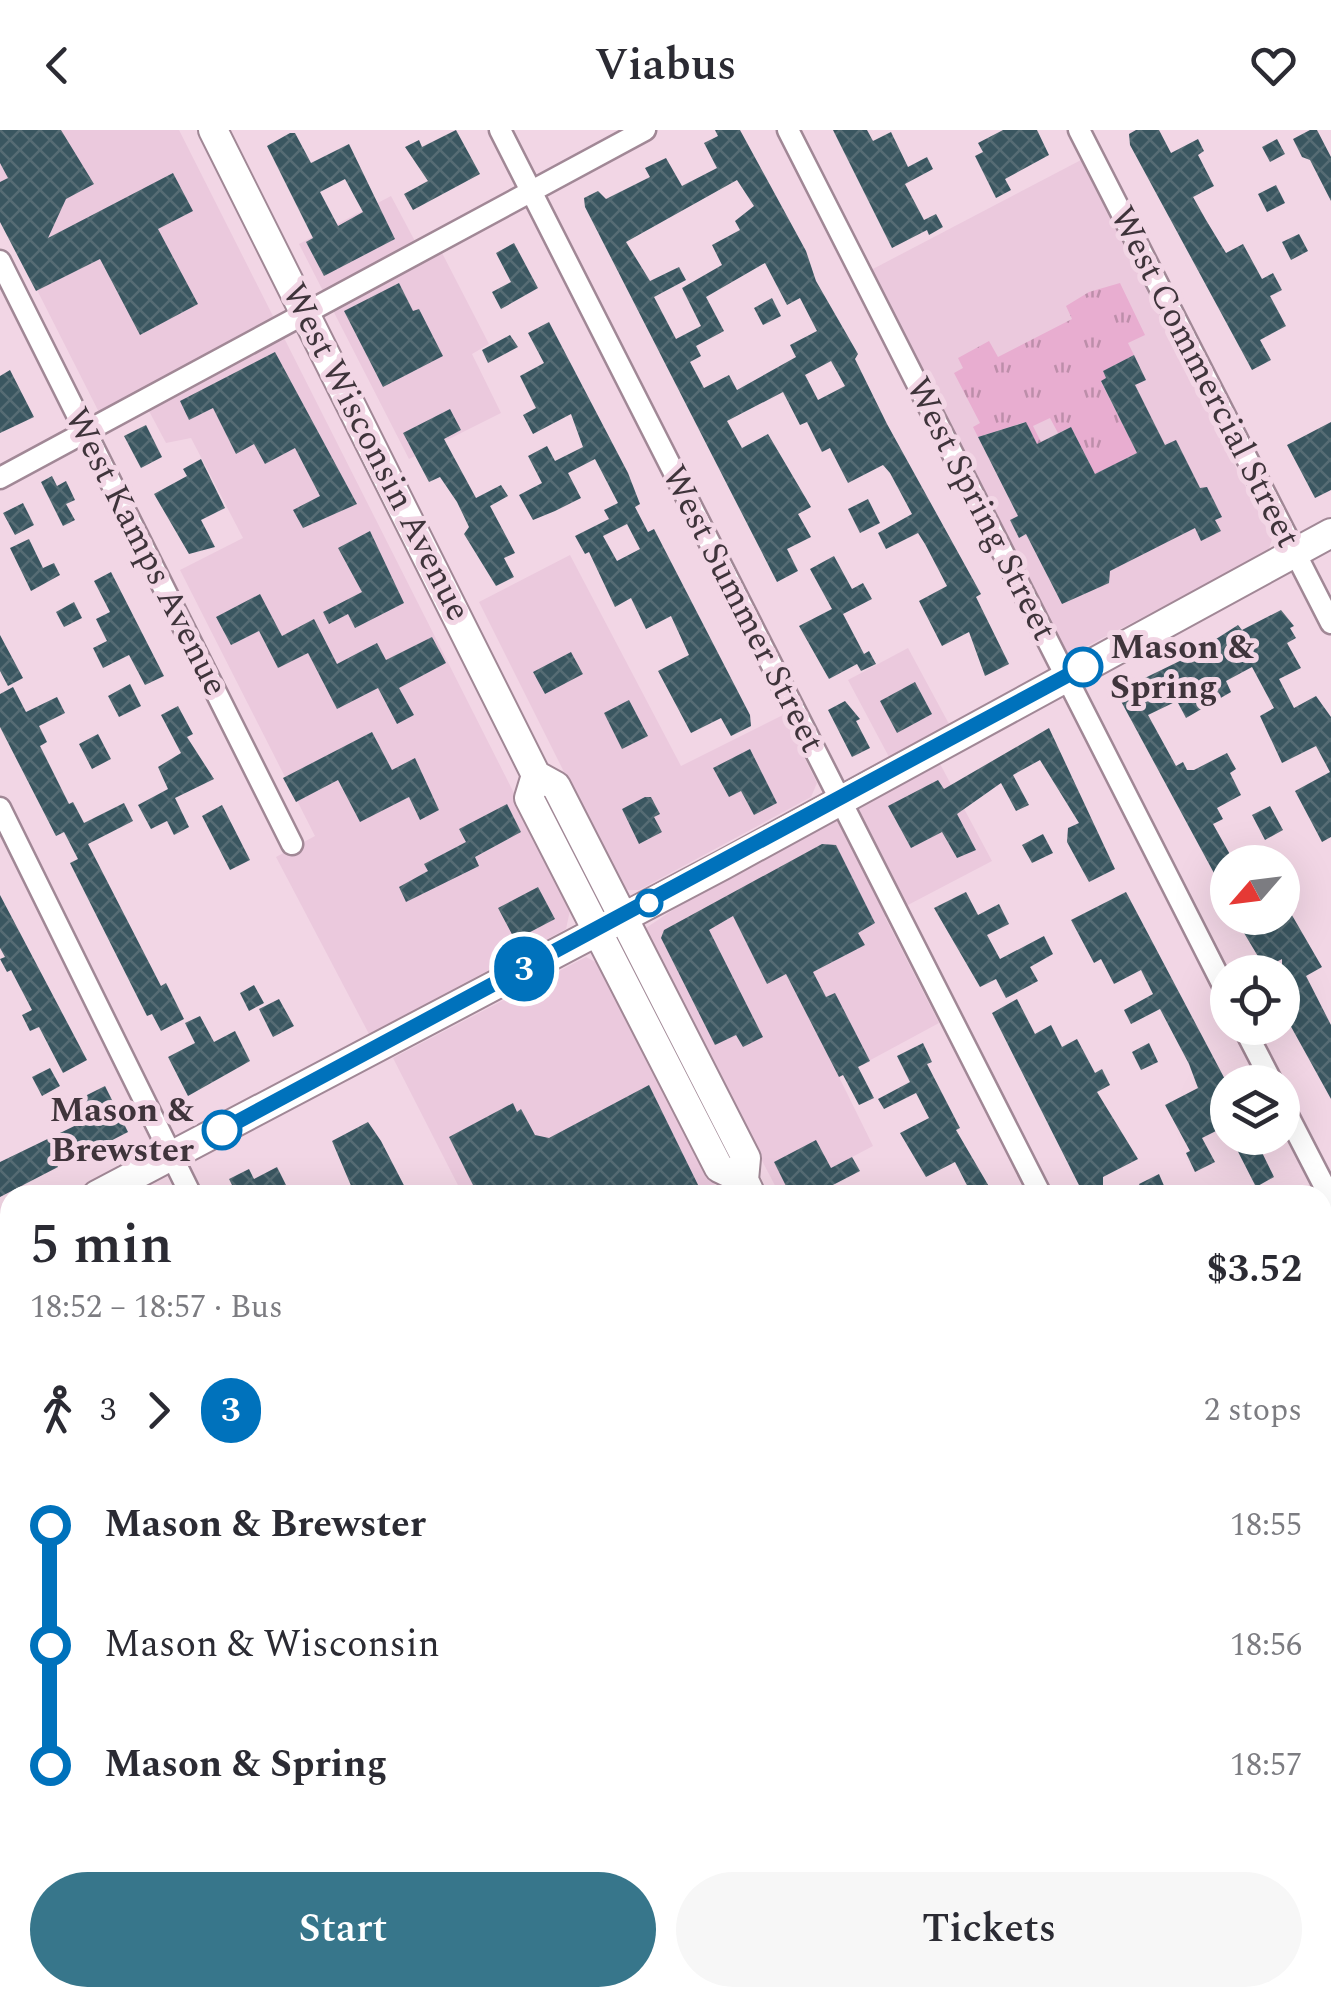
<!DOCTYPE html>
<meta charset="utf-8">
<style>
body{margin:0;font-family:Spectral,serif;background:#f7f7f7;color:#2b2b33;height:100vh;display:flex;flex-direction:column;font-size:38px;white-space:nowrap}
*{box-sizing:border-box;margin:0}
p{font-size:32px;color:#7c7c81}
.icon{flex:none;width:55px;height:55px;fill:none;stroke:currentColor;stroke-width:2;stroke-linecap:round;stroke-linejoin:round}
.map{position:relative;flex:1;overflow:hidden}
.details{position:absolute;left:0px;top:1055px;width:1332px;height:822px;display:flex;flex-direction:column;background:#fff;border-radius:30px 30px 0 0;box-shadow:0 10px 40px #0002}
.details>*{flex:none}
.badge{padding:0 20px;border-radius:32px;font-size:35px;line-height:65px}
.needle{width:65px;rotate:242deg}
.fabs{position:absolute;left:1210px;top:715px;display:grid;gap:20px}
.fabs a{display:grid;place-items:center;width:90px;height:90px;border-radius:50%;background:#fff;box-shadow:0 10px 40px #0002;font-size:50px}
.map>.badge{position:absolute;translate:-50% -50%;box-shadow:0 0 0 5px #fff}
.legs{display:flex;align-items:center;gap:15px;height:110px;padding:0 30px;font-size:32px}
.legs p{margin-inline-start:auto}
.summary{display:flex;align-items:center;justify-content:space-between;height:170px;padding:0 30px}
h1{font-size:55px;font-weight:600;line-height:75px}
.action{display:flex;gap:20px;margin-top:auto;padding:20px 30px}
.action a{flex:1;height:115px;border-radius:60px;background:#37768b;color:#fff;font-size:40px;font-weight:600;line-height:115px;text-align:center}
.action a+a{background:#f7f7f7;color:#2b2b33}
ul{padding:0 30px;list-style:none}
li{display:flex;align-items:center;gap:35px;height:120px;font-size:38px}
li i{display:grid;place-items:center;width:15px;height:100%;margin:0 12px;background:currentColor}
li i::after{content:'';width:25px;height:25px;margin:-12px;border:8px solid;border-radius:50%;background:#fff}
li p{margin-inline-start:auto}
li:first-child i{background:linear-gradient(#0000 50%,currentColor 0)}
li:last-child i{background:linear-gradient(currentColor 50%,#0000 0)}
header{display:flex;justify-content:space-between;align-items:center;height:130px;padding:0 30px;background:#fff;font-size:45px;font-weight:600}
.map>svg:first-child{display:block}
.built{fill:#ebc9dd}
.grass{fill:url(#grass-tufts)}
.building{fill:url(#building-cross-hatch);fill-rule:evenodd}
.lines{fill:none;stroke-linecap:round;stroke-linejoin:round}
.minor-casing{stroke:#a18896;stroke-width:25}
.secondary-casing{stroke:#a18896;stroke-width:32}
.minor{stroke:#fff;stroke-width:20}
.secondary{stroke:#fff;stroke-width:28}
.line-1-casing{stroke:#fff;stroke-width:22}
.line-1{stroke:#0072bc;stroke-width:15}
.stop-1-dot{fill:#fff;stroke:#0072bc;stroke-width:5}
.labels{text-anchor:middle;dominant-baseline:central;stroke-width:10;stroke-linejoin:round;paint-order:stroke}
.street-label{font-size:35px;fill:#3f343b;stroke:#f2d6e5}
.stop-label{font-size:35px;font-weight:bold;fill:#3f343b;stroke:#f2d6e5;text-anchor:start}
</style>
<header><svg class="icon" aria-label="back" viewBox="0 0 24 24"><path d="M15 5l-7 7 7 7"/></svg>Viabus<svg class="icon" aria-label="heart" viewBox="0 0 24 24"><path d="M12 20l-8-8c-3-5 5-10 8-4 3-6 11-1 8 4z"/></svg></header>
<div class="map">
<svg width="1331" height="1876" viewBox="0 0 1331 1876">
<defs>
<pattern id="grass-tufts" width="24" height="20" patternUnits="userSpaceOnUse" patternTransform="scale(2.5)"><rect width="24" height="20" fill="#e8add0"/><path d="M3 7l-1-3M5 7V3M7 7l1-3M15 17l-1-3M17 17v-4M19 17l1-3" fill="none" stroke="#bd8eaa"/></pattern>
<pattern id="building-cross-hatch" width="8" height="8" patternUnits="userSpaceOnUse" patternTransform="scale(2.5)"><rect width="8" height="8" fill="#3a5660"/><path d="M0 0l8 8M0 8l8-8" fill="none" stroke="#566c74"/></pattern>
</defs>
<rect width="100%" height="100%" fill="#f2d6e5"/>
<!-- built -->
<path class="built" d="M0 0H179L571 776 566 799 369 904 276 727 315 706 180 440 243 408 191 308 166 313 149 281 109 302 0 87Z
M1081 30 1272 409 1268 422 1072 524 1063 520 871 140Z
M391 66 425 130 441 121 489 214 472 224 501 283 409 329 299 114Z
M570 425 681 636 783 585 817 653 811 667 639 760H623L479 472Z
M908 518 949 594 889 627 848 550Z
M939 632 992 731 885 787 939 893 839 947 873 1016 780 1065 650 818 646 798 695 765Z
M586 827 603 836 720 1065H463L393 928Z
M888 1868H1128L1132 1876H892Z
M1189 1868H1282L1266 1876H1193Z"/>
<!-- grass -->
<path class="grass" d="M1120 153 1145 205 1128 213 1134 225 1103 241 1106 248 1101 252 1137 323 1120 331 1118 338 1111 336 1095 344 1071 297 1058 303 1050 288 1033 296 1041 312 1037 314 1025 292 978 307 973 297 980 293 954 243 963 238 958 228 989 211 998 227 1072 189 1066 176 1089 162Z"/>
<!-- building -->
<path class="building" d="M0 0H61L94 54 66 69 48 108 173 43 193 81 158 99 198 174 140 205 100 129 36 161 0 92V52L8 48 0 33Z
M456 0 480 44 413 80 404 64 428 51 405 17 419 10 422 17Z
M715 0H740L806 121 816 151 858 224 855 229 887 294 981 464 976 467 1009 534 985 546 969 502 942 516 919 471 947 456 925 414 918 403 886 419 878 403 912 384 890 343 883 335 848 353 830 318 822 322 807 292 800 295 783 262 727 291 742 318 768 304 811 377 798 384 811 407 787 419 798 441 777 452 585 77 584 68 598 61 606 69 650 47 645 38 666 28 682 56 717 38 704 13 718 6ZM737 50 754 76 735 91 740 100 712 115 722 135 682 158 701 196 676 209 654 167 686 150 679 137 650 151 626 112ZM765 133 787 175 800 168 817 201 790 215 796 227 737 260 729 245 704 258 690 232 701 226 696 216 724 201 706 167ZM831 231 845 256 818 270 805 245Z
M833 0H867L873 11 891 2 908 37 927 27 933 39 905 54 924 90 936 84 943 97 929 105 927 100 892 118Z
M1003 0H1037L1049 25 1005 49 1011 60 996 68 975 26 983 22 978 13Z
M1136 0H1159L1171 23 1198 9 1204 21 1198 25 1214 56 1193 67 1206 90 1226 123 1243 114 1262 149 1273 143 1282 160 1270 166 1286 196 1260 210 1271 230 1252 240 1130 15 1129 4Z
M1310 0H1317L1331 27V71L1310 30 1302 27 1293 9Z
M290 3H295L311 33 349 14 395 109 324 146 306 112 313 108 267 16ZM345 49 363 82 338 96 320 62Z
M1277 9 1285 24 1270 32 1262 17Z
M1276 55 1285 73 1267 82 1258 64Z
M1299 104 1308 121 1291 130 1282 112Z
M514 113 538 158 501 179 492 162 511 152 496 123Z
M399 153 413 181 419 179 443 226 383 257 344 181Z
M772 168 781 186 763 195 754 178Z
M549 192 628 343 640 374 635 377 648 402 654 399 750 585 751 596 731 606 721 588 691 603 658 541 689 525 671 486 646 499 631 468 615 477 589 422 585 424 575 406 609 389 604 380 618 373 595 329 568 343 581 368 555 381 533 390 519 365 542 353 528 326 547 316 555 331 583 317 571 284 533 304 523 285 536 278 520 246 544 233 528 203ZM627 394 640 419 617 431 603 406Z
M510 205 518 217 488 233 482 220Z
M275 222 357 374 303 398 293 380 320 366 295 318 265 334 254 314 236 324 213 278 189 290 180 271Z
M1134 225 1146 250 1135 255 1165 315 1176 310 1200 358 1207 357 1222 387 1215 390 1221 401 1201 411 1195 398 1110 441 1109 453 1062 474 1026 404 1019 408 1010 390 1018 386 978 307 1026 292 1037 314 1071 297 1095 344 1137 323 1101 251 1106 248 1103 241Z
M10 240 34 287 0 303V246Z
M450 279 461 300 444 309 476 368 501 355 508 366 490 376 515 423 504 428 514 447 496 456 464 404 469 397 457 372 440 347 429 352 403 303Z
M1331 292V360L1315 368 1287 315Z
M146 295 162 327 141 338 124 306Z
M201 329 225 378 201 390 215 417 189 424 154 364 187 346 183 339Z
M52 346 57 356 66 351 75 370 66 374 75 390 63 396 41 352Z
M868 369 880 393 860 403 848 379Z
M23 373 34 395 15 405 3 383Z
M370 401 404 473 355 498 348 484 329 494 323 482 362 462 338 418Z
M29 409 43 438 54 433 60 445 31 461 10 418Z
M834 426 852 459 863 453 872 469 843 484 864 524 869 521 876 534 861 541 857 534 829 549 799 496 832 479 810 439Z
M111 442 164 546 145 555 129 525 103 538 93 518 107 511 96 489 110 482 94 451Z
M260 464 282 506 314 489 337 534 377 513 386 530 432 507 446 533 399 558 414 585 397 594 378 558 337 579 308 523 278 538 259 501 231 515 216 487Z
M74 472 82 488 64 497 56 482Z
M1281 480 1294 496 1290 498 1296 508 1287 513 1301 538 1279 549 1294 578 1316 566 1331 587V707L1322 712 1295 661 1330 642 1316 616 1282 633 1260 586 1274 578 1252 537 1226 551 1231 562 1186 588 1177 571 1148 585 1176 636 1183 632 1187 640H1194L1227 623 1236 639 1230 643 1241 665 1217 678 1223 689 1213 694 1232 728 1228 731V769L1116 562 1188 527 1238 495 1242 500Z
M0 505 23 548 8 556 0 541Z
M571 522 583 544 545 564 533 542Z
M915 552 932 584 897 603 880 571Z
M130 554 141 576 119 587 108 566Z
M13 557 26 582 57 567 65 583 39 596 47 612 40 616 69 674 73 672 84 693 124 673 133 691 88 714 161 856 166 853 184 889 161 901 152 884 147 886 70 733 78 729 64 702 56 706 0 597V564Z
M629 570 648 606 622 619 604 583Z
M845 571 860 589 856 591 870 618 852 627 828 580Z
M178 576 193 604 187 607 214 649 175 668 189 697 174 705 167 691 151 699 138 675 168 659 158 637 181 623 161 585Z
M1049 598 1115 739 1089 752 1067 712 1068 698 1079 693 1040 630 1013 645 1029 675 1016 681 1001 653 957 684 976 720 957 728 942 702 911 718 888 676 938 650 944 659Z
M372 602 392 640 415 628 439 680 420 690 409 667 360 692 338 650 296 672 283 648Z
M98 604 111 629 92 639 79 614Z
M750 619 777 673 754 685 741 661 729 667 713 638Z
M645 667H651L660 684 654 687 662 702 639 714 622 679Z
M507 674 521 702 475 727 479 736 406 772 399 757 428 741 424 734 466 712 459 699Z
M222 675 250 730 230 740 202 686Z
M1270 676 1283 700 1265 710 1252 685Z
M1043 704 1053 723 1032 733 1022 715Z
M822 714 836 715 875 793 858 803 865 815 813 842 826 867 835 863 870 931 858 937 874 968 859 975 843 945 839 947 786 844 767 854 733 786 709 800 763 907 743 917 736 905 715 915 661 808 664 800Z
M538 757 555 789 515 810 498 778Z
M966 762 978 785 999 774 1009 794 987 805 1000 829 1044 806 1053 824 1030 837 1038 851 1006 868 996 849 980 857 934 778Z
M1126 762 1228 955V995L1202 1008 1215 1032 1195 1042 1186 1023 1190 1021 1165 975 1198 958 1189 934 1160 879 1131 894 1124 880 1153 864 1141 840 1114 854 1101 829 1094 833 1071 790Z
M0 765 87 930 63 943 39 897 30 901 22 885 32 880 11 840 7 842 0 829 5 827 0 818Z
M1282 768 1322 837 1306 846 1331 895V969L1289 893 1282 874V829L1265 838 1235 788H1282Z
M254 855 264 873 249 881 240 863Z
M279 869 294 896 273 907 259 879Z
M1017 869 1035 904 1051 895 1062 917 1077 909 1095 943 1102 939 1110 955 1097 962 1138 1029 1103 1047V1059L1092 1065H1084L992 883Z
M200 886 214 912 235 901 250 931 188 966 168 927 195 913 185 893Z
M923 913 932 932 927 934 960 998 956 1000 994 1065H972L955 1032 926 1047 900 1003 929 988 916 963 884 979 878 969 910 952 897 926Z
M1149 913 1158 932 1141 940 1132 922Z
M50 938 60 956 42 966 32 947Z
M649 955 703 1065H478L449 1007 513 973 517 982 521 979 535 1005 549 1008Z
M105 956 128 1002 85 1024 81 1015 54 1029 58 1037 0 1067V1032L93 987 83 967Z
M368 992 381 1011 409 1065H355L332 1011Z
M1231 1008H1255L1274 1047 1256 1057Z
M816 1010 831 1038 852 1027 860 1041 831 1056 835 1065H798L794 1057 788 1060 774 1032Z
M277 1037 291 1065H237L229 1049 249 1039 254 1049Z
M1159 1044 1168 1065H1144L1139 1054Z"/>
<g class="lines">
<!-- minor casing -->
<g class="minor-casing">
<path id="minor" d="M500 0 1041 1065
M788 0 1228 865
M1079 0 1331 493
M0 131 292 714
M0 348 645 0
M0 678 191 1065
M1244 898 1272 952
M1282 974 1331 1069
M1322 1260 1331 1255
M0 1384 10 1379
M1322 1616 1331 1633
M0 1700 10 1694
M1322 1714 1331 1709
M875 1868 880 1876
M171 1876 187 1868
M600 1876 616 1868
M1026 1876 1041 1868"/>
</g>
<!-- secondary casing -->
<g class="secondary-casing">
<path id="secondary" d="M213 0 536 645 556 656 746 1028 744 1050 751 1065
M536 645 529 668 719 1038 744 1050
M97 1065 723 735 1331 403
M0 1115 10 1110
M1161 1868 1166 1876"/>
</g>
<!-- minor -->
<use href="#minor" class="minor"/>
<!-- secondary -->
<use href="#secondary" class="secondary"/>
</g>
<g class="lines">
<!-- line-1 casing -->
<g class="line-1-casing">
<path id="line-1" d="M222 1000 1083 537"/>
</g>
<!-- line-1 -->
<use href="#line-1" class="line-1"/>
</g>
<!-- markers -->
<g class="stop-1-dot">
<circle cx="1083" cy="537" r="18"/>
<circle cx="649" cy="773" r="12"/>
<circle cx="222" cy="1000" r="18"/>
</g>
<g class="labels">
<!-- street labels -->
<g class="street-label">
<text transform="translate(1205 247) rotate(63)">West Commercial Street</text>
<text transform="translate(376 322) rotate(63)">West Wisconsin Avenue</text>
<text transform="translate(981 379) rotate(63)">West Spring Street</text>
<text transform="translate(146 422) rotate(63)">West Kamps Avenue</text>
<text transform="translate(743 479) rotate(63)">West Summer Street</text>
</g>
<!-- stop labels -->
<g class="stop-label">
<text x="1110" y="517">Mason &amp;<tspan x="1110" dy="40">Spring</tspan></text>
<text x="194" y="980" text-anchor="end">Mason &amp;<tspan x="194" dy="40">Brewster</tspan></text>
</g>
</g>
</svg>
<div class="fabs">
<a><svg class="needle" viewBox="-14 -14 28 28"><path d="M0-13l5 13h-10z" fill="#e53935"/><path d="M0 13l5-13h-10z" fill="#7c7c81"/></svg></a>
<a><svg class="icon" aria-label="locate" viewBox="0 0 24 24"><circle cx="12" cy="12" r="6"/><path d="M12 2v4M12 18v4M2 12h4M18 12h4"/></svg></a>
<a><svg class="icon" aria-label="layers" viewBox="0 0 24 24"><path d="M12 4l9 5-9 5-9-5zM3 14l9 5 9-5"/></svg></a>
</div>
<b class="badge" style="left:524px;top:839px;background:#0072bc;color:#fff">3</b>
<section class="details">
<div class="summary"><div><h1>5 min</h1><p>18:52 – 18:57 · Bus</p></div><b>$3.52</b></div>
<div class="legs"><svg class="icon" aria-label="walk" viewBox="0 0 24 24"><circle cx="13" cy="4" r="2"/><path d="M13 8l-2 6 4 7M11 14l-3 7M7 12l3-4h3l4 4"/></svg>3<svg class="icon" aria-label="forward" viewBox="0 0 24 24"><path d="M9 5l7 7-7 7"/></svg><b class="badge" style="background:#0072bc;color:#fff">3</b><p>2 stops</p></div>
<ul>
<li><i style="color:#0072bc"></i><b>Mason &amp; Brewster</b><p>18:55</p></li>
<li><i style="color:#0072bc"></i><span>Mason &amp; Wisconsin</span><p>18:56</p></li>
<li><i style="color:#0072bc"></i><b>Mason &amp; Spring</b><p>18:57</p></li>
</ul>
<div class="action"><a>Start</a><a>Tickets</a></div>
</section>
</div>
